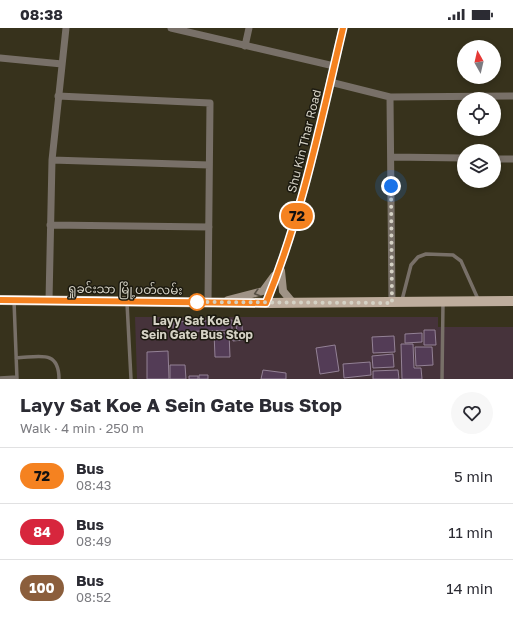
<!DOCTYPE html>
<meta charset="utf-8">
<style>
body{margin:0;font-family:"Golos Text","Noto Sans Myanmar",sans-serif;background:#f7f7f7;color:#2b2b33;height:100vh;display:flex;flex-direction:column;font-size:15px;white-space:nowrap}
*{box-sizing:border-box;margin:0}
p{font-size:13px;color:#7c7c81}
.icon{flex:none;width:22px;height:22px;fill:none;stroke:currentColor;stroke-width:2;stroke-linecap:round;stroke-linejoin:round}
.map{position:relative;height:351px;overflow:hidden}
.sheet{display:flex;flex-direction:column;background:#fff;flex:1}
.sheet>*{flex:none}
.badge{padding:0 8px;border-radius:13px;font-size:14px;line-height:26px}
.needle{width:26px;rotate:352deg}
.tools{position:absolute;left:457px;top:12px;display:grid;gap:8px}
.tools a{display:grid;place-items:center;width:44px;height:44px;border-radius:50%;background:#fff;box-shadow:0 2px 6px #0003;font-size:20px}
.you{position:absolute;width:20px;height:20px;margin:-10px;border:3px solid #fff;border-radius:50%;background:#1a73e8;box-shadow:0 0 0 6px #1a73e833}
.map>.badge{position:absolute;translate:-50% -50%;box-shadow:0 0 0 2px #fff}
.round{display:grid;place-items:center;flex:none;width:42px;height:42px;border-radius:21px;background:#f7f7f7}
.head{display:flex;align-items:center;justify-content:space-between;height:68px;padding:0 20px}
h1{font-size:19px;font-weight:700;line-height:30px}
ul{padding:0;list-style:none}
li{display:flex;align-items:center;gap:12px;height:56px;padding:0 20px;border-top:1px solid #e1e1e2}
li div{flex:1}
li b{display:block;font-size:15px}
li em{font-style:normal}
li .badge{min-width:44px;font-weight:700;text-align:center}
.status{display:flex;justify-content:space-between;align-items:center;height:28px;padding:0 20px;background:#fff;direction:ltr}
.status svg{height:11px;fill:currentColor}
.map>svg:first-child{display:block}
.industrial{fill:#46333b}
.building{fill:#533c56;stroke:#948296}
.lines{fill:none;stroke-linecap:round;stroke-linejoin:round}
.lane{stroke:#787068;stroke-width:3.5}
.street{stroke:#787068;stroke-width:7}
.secondary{stroke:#9f9386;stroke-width:8}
.primary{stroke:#bead9d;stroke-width:10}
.oneway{stroke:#575045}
.line-casing{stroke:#fff;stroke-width:9}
.line{stroke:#f58220;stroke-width:6}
.walk{stroke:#d5d2c5;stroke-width:4;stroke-dasharray:0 7.2}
.stop-dot{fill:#fff;stroke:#f58220;stroke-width:2}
.labels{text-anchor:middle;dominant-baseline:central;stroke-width:3;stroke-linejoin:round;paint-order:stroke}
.street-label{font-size:12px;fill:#d5d2c5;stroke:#1c1a10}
.stop-label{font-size:12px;font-weight:bold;fill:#d5d2c5;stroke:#1c1a10}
</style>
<div class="status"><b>08:38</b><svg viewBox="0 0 49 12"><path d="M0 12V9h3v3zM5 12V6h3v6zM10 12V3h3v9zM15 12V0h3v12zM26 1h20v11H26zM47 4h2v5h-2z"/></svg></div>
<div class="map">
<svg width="513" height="351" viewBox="0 0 513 351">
<rect width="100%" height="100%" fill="#37321c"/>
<!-- industrial -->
<path class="industrial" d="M135 289H438V299H513V351H137Z"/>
<!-- building -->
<path class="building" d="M232 292V302L173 304V294Z
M242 297 243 312 233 313 232 302H237L236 298Z
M424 302H435L436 317H424Z
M214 305H229L230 329H215Z
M422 305V314L405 315V306Z
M394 308 395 324 373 325 372 309Z
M401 316H413L414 340H421L422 351H402Z
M335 317 339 343 320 346 316 320Z
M415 319H432L433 337 416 338Z
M168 323 169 351H147V324Z
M393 326 394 339 373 340 372 328Z
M370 334 371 347 344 350 343 336Z
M170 337H185L186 351H170Z
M263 342 286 345V351H261Z
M398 342 399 351H373V343Z
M199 347H208V351H199Z
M189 348H198V351H189Z"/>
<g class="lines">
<!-- lane -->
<path class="lane" d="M402 272 411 237 418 229 426 226 453 227 461 233 478 271
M14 273 17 351
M127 275 131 351
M16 330C39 329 59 321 59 351
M0 350 17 349
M442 351 443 275"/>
<!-- street -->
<path class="street" d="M171 0 334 38
M245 18 249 0
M0 30 62 36
M330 54 390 69 392 275
M58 68 210 75 208 274
M390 69 513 68
M391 129 464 130
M494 131H513
M52 132 209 137
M50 197 209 199
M49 273 52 132 66 0"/>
<!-- secondary -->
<path class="secondary" d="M281 243 283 263 293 275
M228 272 263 263 274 248
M266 275C302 187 321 93 343 0"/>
<!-- primary -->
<path class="primary" d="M0 272 266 275 513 273"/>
</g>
<!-- one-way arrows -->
<defs><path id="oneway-chevron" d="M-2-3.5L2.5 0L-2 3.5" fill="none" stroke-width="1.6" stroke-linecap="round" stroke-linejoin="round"/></defs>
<use class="oneway" href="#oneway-chevron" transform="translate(257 265) rotate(164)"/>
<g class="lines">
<!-- line casing -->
<g class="line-casing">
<path id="line" d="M0 272 266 275C302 187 321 93 343 0"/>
</g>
<!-- line -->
<use href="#line" class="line"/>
<!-- walk -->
<path class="walk" d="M197 274H195L392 275 391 158"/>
</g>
<!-- markers -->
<circle class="stop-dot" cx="197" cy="274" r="8"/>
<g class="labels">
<!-- street labels -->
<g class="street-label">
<text transform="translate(304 113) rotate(-76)">Shu Kin Thar Road</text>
<text transform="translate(125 261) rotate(1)">ရှုခင်းသာ မြို့ပတ်လမ်း</text>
</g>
<!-- stop labels -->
<g class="stop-label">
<text x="197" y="292">Layy Sat Koe A<tspan x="197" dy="14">Sein Gate Bus Stop</tspan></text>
</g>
</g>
</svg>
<div class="tools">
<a><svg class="needle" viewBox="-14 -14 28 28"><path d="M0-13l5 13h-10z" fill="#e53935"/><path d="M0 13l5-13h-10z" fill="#7c7c81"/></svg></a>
<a><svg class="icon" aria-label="locate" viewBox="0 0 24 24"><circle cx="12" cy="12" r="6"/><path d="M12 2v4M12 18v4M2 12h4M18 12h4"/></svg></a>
<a><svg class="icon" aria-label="layers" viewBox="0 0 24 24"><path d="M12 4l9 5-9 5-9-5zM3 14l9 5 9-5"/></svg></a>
</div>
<div class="you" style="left:391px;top:158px"></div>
<b class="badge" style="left:297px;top:188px;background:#f58220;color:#111">72</b>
</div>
<section class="sheet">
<div class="head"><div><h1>Layy Sat Koe A Sein Gate Bus Stop</h1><p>Walk · 4 min · 250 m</p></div><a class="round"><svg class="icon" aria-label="heart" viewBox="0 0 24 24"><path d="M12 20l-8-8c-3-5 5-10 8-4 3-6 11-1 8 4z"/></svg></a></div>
<ul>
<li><span class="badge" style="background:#f58220;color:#111">72</span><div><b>Bus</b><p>08:43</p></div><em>5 min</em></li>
<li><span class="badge" style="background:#d7263d;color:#fff">84</span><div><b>Bus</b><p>08:49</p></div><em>11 min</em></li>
<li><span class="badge" style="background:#8b5e3c;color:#fff">100</span><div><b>Bus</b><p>08:52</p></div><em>14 min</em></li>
</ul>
</section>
